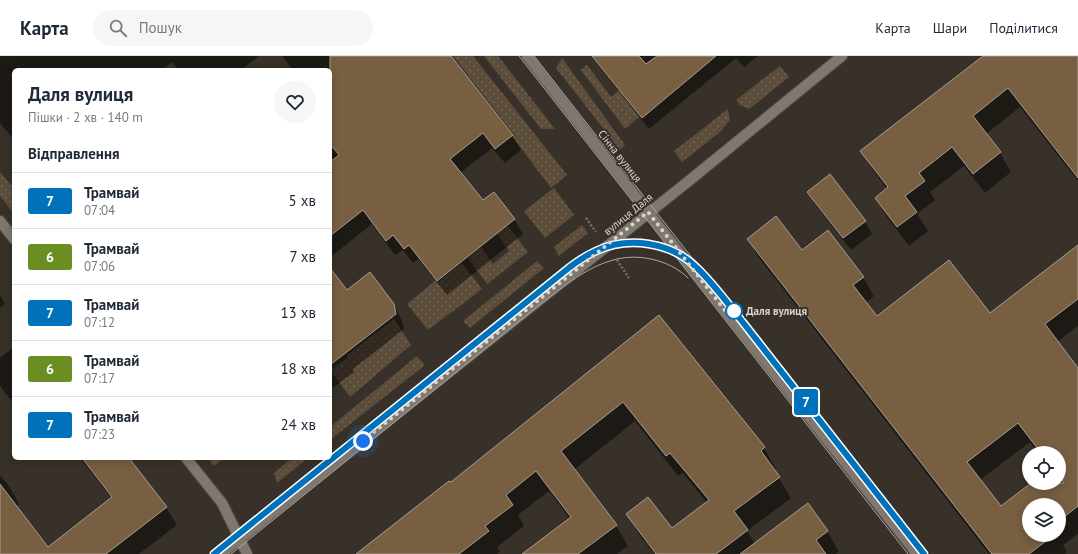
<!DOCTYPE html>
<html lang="uk">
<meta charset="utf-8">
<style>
body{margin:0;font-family:"PT Sans",sans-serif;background:#f6f6f7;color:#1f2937;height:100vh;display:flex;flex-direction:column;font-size:15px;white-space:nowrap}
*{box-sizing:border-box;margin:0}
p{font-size:13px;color:#747a83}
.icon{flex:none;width:22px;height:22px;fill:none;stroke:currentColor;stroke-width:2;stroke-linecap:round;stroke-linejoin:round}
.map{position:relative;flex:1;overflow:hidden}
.details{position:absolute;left:12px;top:12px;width:320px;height:392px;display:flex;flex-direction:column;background:#fff;border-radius:6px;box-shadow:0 2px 10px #0003}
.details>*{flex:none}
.badge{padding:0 8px;border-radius:3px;font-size:14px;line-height:26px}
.controls{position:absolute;left:1022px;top:390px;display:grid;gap:8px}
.controls a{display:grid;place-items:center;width:44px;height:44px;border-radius:50%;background:#fff;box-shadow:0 2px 10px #0003;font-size:20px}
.you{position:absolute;width:20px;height:20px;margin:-10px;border:3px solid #fff;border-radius:50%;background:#1a73e8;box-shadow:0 0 0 6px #1a73e833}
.map>.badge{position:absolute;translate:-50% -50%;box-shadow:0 0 0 2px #fff}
h2{padding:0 16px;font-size:15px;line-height:36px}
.round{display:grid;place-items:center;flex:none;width:42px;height:42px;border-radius:21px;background:#f6f6f7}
.headline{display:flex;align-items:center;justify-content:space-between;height:68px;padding:0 16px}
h1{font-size:19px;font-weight:700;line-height:30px}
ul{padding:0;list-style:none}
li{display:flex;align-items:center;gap:12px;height:56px;padding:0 16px;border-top:1px solid #e0e1e3}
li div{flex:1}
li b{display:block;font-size:15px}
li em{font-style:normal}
li .badge{min-width:44px;font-weight:700;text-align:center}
header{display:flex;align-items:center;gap:24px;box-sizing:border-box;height:56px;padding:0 20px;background:#fff;border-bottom:1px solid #e0e1e3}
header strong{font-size:19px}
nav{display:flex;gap:22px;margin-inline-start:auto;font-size:14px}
.search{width:280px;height:36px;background:#f6f6f7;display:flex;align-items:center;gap:10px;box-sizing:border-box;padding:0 14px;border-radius:22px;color:#747a83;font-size:15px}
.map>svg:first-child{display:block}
.grass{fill:url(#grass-dots)}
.shadow{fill:#0007;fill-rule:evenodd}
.building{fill:#785f41;stroke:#a69d93;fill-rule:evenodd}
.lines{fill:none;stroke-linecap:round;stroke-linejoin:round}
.street-casing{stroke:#544e46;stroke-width:12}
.path{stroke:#767169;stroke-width:2.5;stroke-dasharray:2 2;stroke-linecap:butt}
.street{stroke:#80786f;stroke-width:10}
.tram{stroke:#aba6a0;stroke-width:1}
.line-casing{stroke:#fff;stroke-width:9}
.line{stroke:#0072bc;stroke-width:6}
.walk{stroke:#d9d5cf;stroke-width:4;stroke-dasharray:0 7.2}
.stop-dot{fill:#fff;stroke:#0072bc;stroke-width:2}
.labels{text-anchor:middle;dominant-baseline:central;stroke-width:4;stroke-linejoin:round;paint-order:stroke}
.street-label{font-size:11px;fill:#d9d5cf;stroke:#383129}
.stop-label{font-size:11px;font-weight:bold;fill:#d9d5cf;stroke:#383129;text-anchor:start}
</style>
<header>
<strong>Карта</strong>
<div class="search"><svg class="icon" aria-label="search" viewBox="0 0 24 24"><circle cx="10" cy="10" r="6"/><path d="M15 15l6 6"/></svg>Пошук</div>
<nav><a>Карта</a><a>Шари</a><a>Поділитися</a></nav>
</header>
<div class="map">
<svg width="1078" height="498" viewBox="0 0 1078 498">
<defs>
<pattern id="grass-dots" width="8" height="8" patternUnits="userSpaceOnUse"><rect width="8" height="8" fill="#5c4d3b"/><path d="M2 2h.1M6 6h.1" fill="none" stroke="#736656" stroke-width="1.8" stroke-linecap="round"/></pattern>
</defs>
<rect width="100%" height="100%" fill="#383129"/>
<!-- grass -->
<path class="grass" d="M453 0H473L567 119 551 132 512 80 514 78Z
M484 0H498L555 73H541Z
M562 2 625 89 620 94 556 12Z
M587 9 611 41 619 34 639 61 625 73 581 14Z
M780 10 789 21 749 53 740 49 736 44Z
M728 53 730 64 720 76 682 106 674 95Z
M0 116 14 132V158L0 140Z
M554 132 574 159 545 182 524 155Z
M582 169 588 177 559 200 554 191Z
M508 170 528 196 487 228 468 202 481 191 493 208 509 195 497 177Z
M537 205 544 212 470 272 463 265Z
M462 207 482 233 428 274 407 248 436 224 438 226Z
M394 263 411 289 350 341 330 314 347 302V299Z
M417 300 425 309 330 384V371Z
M207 402H223V403L214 410Z
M292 402H308L277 427 274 417Z"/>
<!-- shadow -->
<path class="shadow" d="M0 0H259L241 14H179L172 6 162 14H14V84L0 67Z
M282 0H450L512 79 521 94 505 107 492 92 460 117 483 146 514 163 523 178 447 239 418 203 413 207 403 194 395 199 372 168 333 199H330V14H291L292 13Z
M591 0H758L744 11 736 2 649 73Z
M985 0H1078V125L1020 51 986 78 1000 97 1011 116 985 137 964 110 930 136 935 144 917 158 928 175 909 190 887 161 876 142 887 133 873 114 862 95Z
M809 136 865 165 872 178 851 194 816 149Z
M748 183 802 196 863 221 874 240 866 247 877 262 990 259 1078 191V270L1057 286 1078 313V478L1063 489 1067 496 1065 498H989L759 202ZM1030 386 1038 397H1059V427H1033L1001 452 980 424ZM1029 449H1059V479H1029Z
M330 214 347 236 393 248 402 264 404 273 353 313 354 316 330 334Z
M0 239 5 248 0 252Z
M659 260 764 392 776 413 774 414 791 442 747 475 755 488 827 475 839 496 836 498H654L639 478 627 458 672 473 707 447 683 417 678 420 635 365 574 414 616 470 628 490 617 498H530L570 463 549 435 518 459 524 470 497 491 500 496 497 498H358L450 428Z
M14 291V348L0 330V302Z
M80 402H128L166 451 177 469 139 498H0V419L9 430 19 448 16 451 48 492 112 443Z
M259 402H265L261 405Z"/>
<!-- building -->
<path class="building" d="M330 0H451L513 79 495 93 483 77 450 103 483 144 494 136 515 163 437 225 409 189 404 193 393 179 386 185 363 154 330 180V106L339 99 330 88Z
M592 0H639L646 8 657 0H716L642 62Z
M983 0H1078V122L1008 32 973 60 1001 96 973 118 952 91 919 117 925 125 905 140 917 156 897 171 875 142 888 131 860 95Z
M830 118 866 165 843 182 807 136Z
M776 160 802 194 828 174 864 221 853 229 877 260 949 204 990 257 1078 189V243L1045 268 1078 312V450L1059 465V449H1029V479H1054L1029 498H992L747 183ZM1018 367 1041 397H1059V420L1064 427H1031L1001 450 967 406Z
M330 212 347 234 370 216 394 248 396 258 330 309Z
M659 259 765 391 761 395 780 421 734 455 748 474 716 498H656L626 458 648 441 672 472 709 444 670 397 666 400 623 346 561 395 617 469 578 498H522L571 461 536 415 506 439 513 449 485 470 489 475 459 498H356L449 425 451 426Z
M82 402H129L167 451 106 498H0V428L48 491 112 441Z
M808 447 828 475 816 484 826 498H740Z"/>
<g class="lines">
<!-- street casing -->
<g class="street-casing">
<path id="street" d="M527 0 682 200 917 498
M0 165 14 183
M186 402 222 447 247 498
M221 498 690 124 842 0"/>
</g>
<!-- path -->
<path class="path" d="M586 162 596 176
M617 204 629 222"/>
<!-- street -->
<use href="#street" class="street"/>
<!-- tram -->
<path class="tram" d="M519 0 908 498
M534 0 924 498
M214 498 565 214C608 181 651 176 695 209
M231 498 538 250C571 225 606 193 651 203 665 206 678 212 688 222"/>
</g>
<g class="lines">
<!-- line casing -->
<g class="line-casing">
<path id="line" d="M214 498 570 211C578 205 587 199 596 195 628 180 671 186 696 211 710 224 722 240 734 255L924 498"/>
</g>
<!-- line -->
<use href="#line" class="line"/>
<!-- walk -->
<path class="walk" d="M363 385 648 156 731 262 734 255"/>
</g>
<!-- markers -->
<circle class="stop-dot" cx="734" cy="255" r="8"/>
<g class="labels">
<!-- street labels -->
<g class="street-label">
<text transform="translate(620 100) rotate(52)">Сінна вулиця</text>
<text transform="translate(628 158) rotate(-39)">вулиця Даля</text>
</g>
<!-- stop labels -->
<g class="stop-label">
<text x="746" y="255">Даля вулиця</text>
</g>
</g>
</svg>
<div class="controls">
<a><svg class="icon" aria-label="locate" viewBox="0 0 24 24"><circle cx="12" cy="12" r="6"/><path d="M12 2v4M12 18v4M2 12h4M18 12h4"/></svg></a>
<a><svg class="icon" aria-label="layers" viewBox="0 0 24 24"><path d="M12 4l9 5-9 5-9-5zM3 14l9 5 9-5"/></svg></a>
</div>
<div class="you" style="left:363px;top:385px"></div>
<b class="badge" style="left:806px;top:346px;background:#0072bc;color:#fff">7</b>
<section class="details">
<div class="headline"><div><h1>Даля вулиця</h1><p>Пішки · 2 хв · 140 m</p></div><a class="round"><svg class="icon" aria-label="heart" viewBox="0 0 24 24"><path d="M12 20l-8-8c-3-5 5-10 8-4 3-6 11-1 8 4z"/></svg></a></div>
<h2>Відправлення</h2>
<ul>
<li><span class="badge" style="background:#0072bc;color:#fff">7</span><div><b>Трамвай</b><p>07:04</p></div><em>5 хв</em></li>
<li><span class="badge" style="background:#6b8e23;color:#fff">6</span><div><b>Трамвай</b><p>07:06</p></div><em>7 хв</em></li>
<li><span class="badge" style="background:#0072bc;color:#fff">7</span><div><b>Трамвай</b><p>07:12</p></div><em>13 хв</em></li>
<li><span class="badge" style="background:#6b8e23;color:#fff">6</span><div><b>Трамвай</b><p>07:17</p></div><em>18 хв</em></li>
<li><span class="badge" style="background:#0072bc;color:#fff">7</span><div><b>Трамвай</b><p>07:23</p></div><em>24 хв</em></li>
</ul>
</section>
</div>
